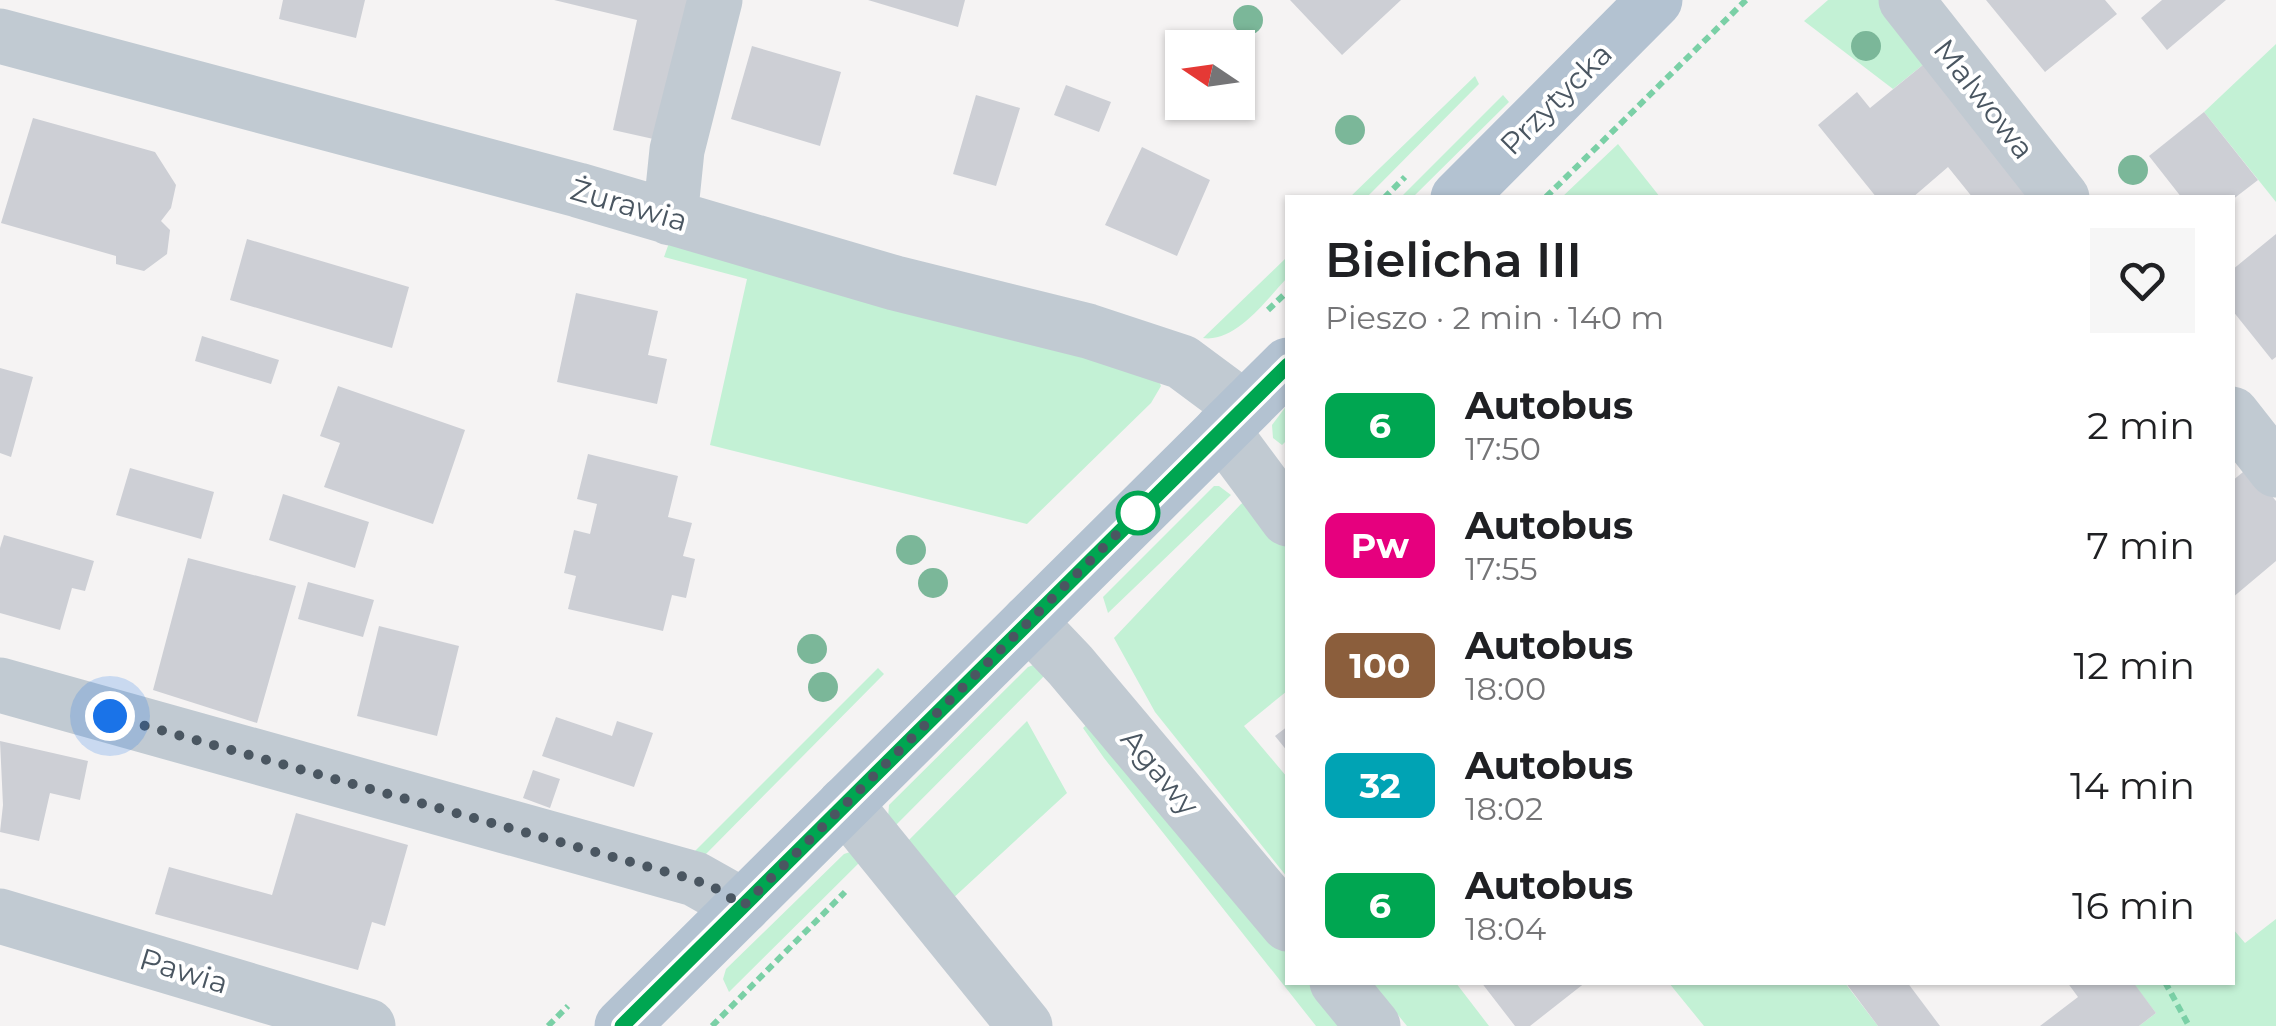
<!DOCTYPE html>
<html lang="pl">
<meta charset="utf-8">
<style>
body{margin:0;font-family:Montserrat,sans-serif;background:#f6f6f6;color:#202124;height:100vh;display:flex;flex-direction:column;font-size:38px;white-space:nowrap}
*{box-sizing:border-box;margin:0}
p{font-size:32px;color:#757577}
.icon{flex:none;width:55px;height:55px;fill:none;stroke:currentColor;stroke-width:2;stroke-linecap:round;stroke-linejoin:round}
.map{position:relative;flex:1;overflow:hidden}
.sheet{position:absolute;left:1285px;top:195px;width:950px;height:790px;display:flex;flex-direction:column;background:#fff;border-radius:0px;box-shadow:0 2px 8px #0004}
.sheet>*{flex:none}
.badge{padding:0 20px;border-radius:15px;font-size:35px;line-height:65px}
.needle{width:65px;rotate:283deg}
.controls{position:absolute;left:1165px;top:30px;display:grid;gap:20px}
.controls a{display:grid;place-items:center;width:90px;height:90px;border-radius:0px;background:#fff;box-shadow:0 2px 8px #0004;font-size:50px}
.you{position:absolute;width:50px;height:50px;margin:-25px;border:8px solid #fff;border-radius:50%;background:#1a73e8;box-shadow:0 0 0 15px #1a73e833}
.map>.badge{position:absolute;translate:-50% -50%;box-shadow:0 0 0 5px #fff}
.round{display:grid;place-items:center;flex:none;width:105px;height:105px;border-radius:0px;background:#f6f6f6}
.headline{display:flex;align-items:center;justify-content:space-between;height:170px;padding:0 40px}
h1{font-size:48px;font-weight:600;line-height:75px}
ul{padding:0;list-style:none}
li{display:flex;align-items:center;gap:30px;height:120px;padding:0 40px}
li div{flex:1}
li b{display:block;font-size:38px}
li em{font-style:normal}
li .badge{min-width:110px;font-weight:700;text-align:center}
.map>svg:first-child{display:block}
.green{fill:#c3f1d5}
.building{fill:#cdcfd5}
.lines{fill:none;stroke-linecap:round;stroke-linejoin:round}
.path{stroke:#7ad0a6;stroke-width:6;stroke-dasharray:8 5;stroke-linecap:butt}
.minor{stroke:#c1cad2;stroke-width:55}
.major{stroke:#b3c2d1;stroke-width:55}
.tree{fill:#7bb799}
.line-casing{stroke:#fff;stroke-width:22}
.line{stroke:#00a651;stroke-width:15}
.walk{stroke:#4a5661;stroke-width:10;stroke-dasharray:0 18}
.stop-dot{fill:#fff;stroke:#00a651;stroke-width:5}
.labels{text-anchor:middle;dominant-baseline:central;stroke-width:8;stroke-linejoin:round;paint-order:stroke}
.street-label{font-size:30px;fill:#4a5661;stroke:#fff}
</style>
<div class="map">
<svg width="2276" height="1026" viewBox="0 0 2276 1026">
<rect width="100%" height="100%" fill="#f5f3f3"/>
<!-- green -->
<path class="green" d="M1828 0H1881L1929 60 1893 89 1804 21Z
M2276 44V202L2204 112Z
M1475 76 1479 84 1367 197H1350Z
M1503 95 1509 102 1413 197H1401Z
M1618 144 1660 197H1562Z
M669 243 1157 377 1161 386 1151 403 1027 524 710 445 747 279 664 257Z
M1287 257V278C1267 299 1236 343 1203 338Z
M1287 405V440L1282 445 1273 438 1272 425Z
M1214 486H1219L1231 495 1108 613 1103 597Z
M1257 495 1287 535V691L1244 726 1287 777V877L1155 712 1114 638 1241 504Z
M1044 661 1057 663 895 826 888 818 889 805 1028 667Z
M878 668 884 674 704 856 693 853Z
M1097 715 1287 952 1288 982 1312 983 1346 1026H1316L1104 758 1083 728Z
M1027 721 1067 793 950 901 904 845Z
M856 850 866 856 729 992 723 979 726 969 844 854Z
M2276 919V1026H2139L2156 1013 2133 983 2232 982 2233 929 2245 943Z
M1372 983H1456L1489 1026H1407Z
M1669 983H1845L1878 1026H1704Z"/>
<!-- building -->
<path class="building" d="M283 0H365L356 38 279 19Z
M554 0H698L667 142 613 130 637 20Z
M868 0H965L958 27Z
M1290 0H1401L1342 55Z
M1986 0H2105L2117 14 2045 72Z
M2162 0H2226L2167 50 2141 18Z
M752 46 841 72 820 146 731 119Z
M1929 60 2040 198H1973L1948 167 1912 198H1877L1818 125 1857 92 1870 108Z
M1066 85 1111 102 1099 132 1054 115Z
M976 95 1020 108 996 186 953 174Z
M2204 112 2258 180 2232 200 2182 198 2149 156Z
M33 118 155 152 176 185 171 208 161 221 170 230 167 254 144 271 116 264V256L1 223Z
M1142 147 1210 180 1177 256 1105 225Z
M2276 234V357L2272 360 2232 310V270Z
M247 239 409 287 392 348 230 300Z
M576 293 658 311 648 355 667 359 657 404 557 382Z
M202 336 279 360 271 384 195 361Z
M0 368 33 377 11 457 0 453Z
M338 386 465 430 433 524 324 487 340 443 320 436Z
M588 454 678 476 668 517 692 523 683 556 695 559 686 598 672 595 663 631 568 609 576 576 564 573 574 530 590 534 597 504 577 499Z
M130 468 214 492 201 539 116 515Z
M2248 468 2276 501V561L2232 598V481Z
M283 494 369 522 355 568 269 540Z
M4 535 94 561 85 591 72 588 60 630 0 613V548Z
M188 558 296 586 257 723 153 690Z
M308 582 374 600 363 637 298 619Z
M379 626 459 646 437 736 357 716Z
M556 717 612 736 617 721 653 733 634 787 542 756Z
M1288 726V752L1275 736Z
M0 741 88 761 80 800 50 793 39 841 0 832 3 805Z
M533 770 560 779 550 808 523 798Z
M296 813 408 845 385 926 372 922 358 970 155 914 169 867 272 895Z
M1481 982H1586L1530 1026H1515Z
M1845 982H1907L1940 1026H1878Z
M2067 982H2133L2156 1013 2139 1026H2040L2078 997Z"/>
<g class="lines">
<!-- path -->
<path class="path" d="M1546 197 1746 0
M1384 198 1405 177
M1268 310 1288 291
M2165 982 2189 1026
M548 1026 568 1006
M712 1026 845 892"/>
<!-- minor -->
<path class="minor" d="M1906 0 2062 198
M0 36 578 190 895 283 1088 331 1182 362 1244 408
M670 218 677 150 715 0
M2232 414 2276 470
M1222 430 1288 519
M1029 622 1070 665 1288 924
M0 685 695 879 743 906
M845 804 1025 1026
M0 916 368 1026
M1337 982 1373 1026"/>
<!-- major -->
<path class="major" d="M1458 198 1655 0
M622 1026 1288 365"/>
</g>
<!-- trees -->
<g class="tree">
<circle cx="1248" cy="20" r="15"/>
<circle cx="1866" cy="46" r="15"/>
<circle cx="1350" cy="130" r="15"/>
<circle cx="2133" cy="170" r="15"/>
<circle cx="911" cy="550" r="15"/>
<circle cx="933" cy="583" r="15"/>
<circle cx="812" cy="649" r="15"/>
<circle cx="823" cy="687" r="15"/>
</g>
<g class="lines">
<!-- line casing -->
<g class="line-casing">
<path id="line" d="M622 1026 1288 365"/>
</g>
<!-- line -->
<use href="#line" class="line"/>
<!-- walk -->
<path class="walk" d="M110 716 695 880 717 889 743 906 1138 513"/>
</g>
<!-- markers -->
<circle class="stop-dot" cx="1138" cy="513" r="20"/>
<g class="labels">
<!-- street labels -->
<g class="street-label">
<text transform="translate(1556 99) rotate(-45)">Przytycka</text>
<text transform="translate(1984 99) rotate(52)">Malwowa</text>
<text transform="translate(629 205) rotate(16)">Żurawia</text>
<text transform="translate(1160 772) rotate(50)">Agawy</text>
<text transform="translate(184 971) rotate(17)">Pawia</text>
</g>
</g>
</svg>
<div class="controls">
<a><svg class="needle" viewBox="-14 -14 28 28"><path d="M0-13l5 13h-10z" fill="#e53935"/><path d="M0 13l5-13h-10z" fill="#757577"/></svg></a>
</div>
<div class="you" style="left:110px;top:716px"></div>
<section class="sheet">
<div class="headline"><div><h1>Bielicha III</h1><p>Pieszo · 2 min · 140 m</p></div><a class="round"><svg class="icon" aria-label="heart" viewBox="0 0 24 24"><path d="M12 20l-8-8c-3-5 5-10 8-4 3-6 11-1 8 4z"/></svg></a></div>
<ul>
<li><span class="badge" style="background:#00a651;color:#fff">6</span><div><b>Autobus</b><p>17:50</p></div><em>2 min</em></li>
<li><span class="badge" style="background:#e6007e;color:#fff">Pw</span><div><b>Autobus</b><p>17:55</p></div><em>7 min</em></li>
<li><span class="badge" style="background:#8b5e3c;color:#fff">100</span><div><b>Autobus</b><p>18:00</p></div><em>12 min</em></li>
<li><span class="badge" style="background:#00a3b4;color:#fff">32</span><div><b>Autobus</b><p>18:02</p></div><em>14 min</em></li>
<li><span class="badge" style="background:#00a651;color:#fff">6</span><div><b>Autobus</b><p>18:04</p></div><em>16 min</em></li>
</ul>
</section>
</div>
